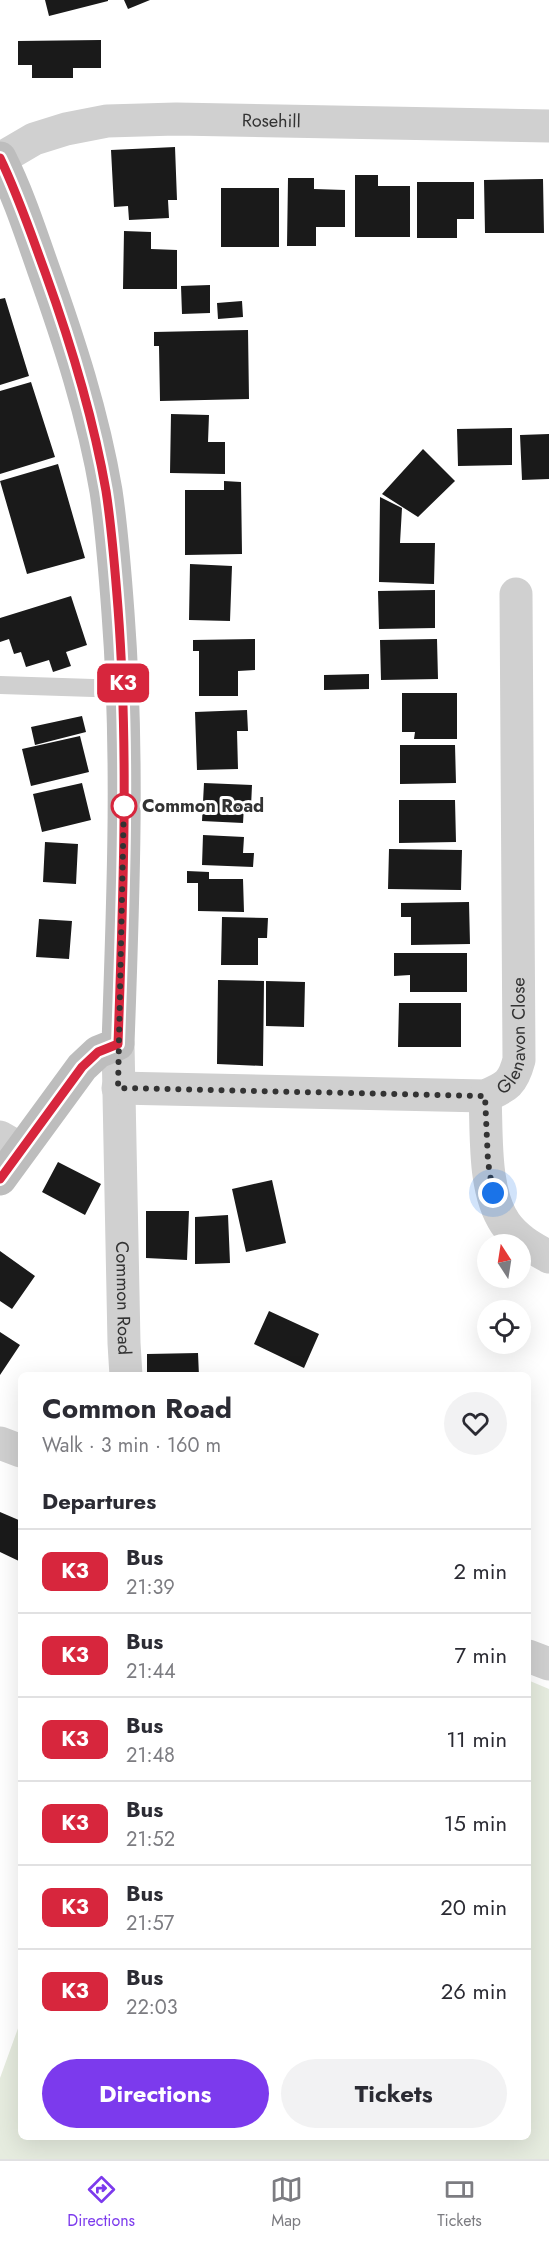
<!DOCTYPE html>
<meta charset="utf-8">
<style>
body{margin:0;font-family:Jost,sans-serif;background:#f2f2f3;color:#2b2b33;height:100vh;display:flex;flex-direction:column;font-size:22px;white-space:nowrap}
*{box-sizing:border-box;margin:0}
p{font-size:20px;color:#7c7c81}
.icon{flex:none;width:33px;height:33px;fill:none;stroke:currentColor;stroke-width:2;stroke-linecap:round;stroke-linejoin:round}
.map{position:relative;flex:1;overflow:hidden}
.side{position:absolute;left:18px;top:1372px;width:513px;height:768px;display:flex;flex-direction:column;background:#fff;border-radius:9px;box-shadow:0 6px 24px #0002}
.side>*{flex:none}
.badge{padding:0 12px;border-radius:9px;font-size:21px;line-height:39px}
.needle{width:39px;rotate:348deg}
.fabs{position:absolute;left:477px;top:1234px;display:grid;gap:12px}
.fabs a{display:grid;place-items:center;width:54px;height:54px;border-radius:50%;background:#fff;box-shadow:0 6px 24px #0002;font-size:30px}
.you{position:absolute;width:30px;height:30px;margin:-15px;border:4px solid #fff;border-radius:50%;background:#1a73e8;box-shadow:0 0 0 9px #1a73e833}
.map>.badge{position:absolute;translate:-50% -50%;box-shadow:0 0 0 3px #fff}
h2{padding:0 24px;font-size:22px;line-height:54px}
.round{display:grid;place-items:center;flex:none;width:63px;height:63px;border-radius:32px;background:#f2f2f3}
.headline{display:flex;align-items:center;justify-content:space-between;height:102px;padding:0 24px}
h1{font-size:28px;font-weight:700;line-height:45px}
.action{display:flex;gap:12px;margin-top:auto;padding:12px 24px}
.action a{flex:1;height:69px;border-radius:36px;background:#7c3aed;color:#fff;font-size:24px;font-weight:700;line-height:69px;text-align:center}
.action a+a{background:#f2f2f3;color:#2b2b33}
ul{padding:0;list-style:none}
li{display:flex;align-items:center;gap:18px;height:84px;padding:0 24px;border-top:2px solid #e1e1e2}
li div{flex:1}
li b{display:block;font-size:22px}
li em{font-style:normal}
li .badge{min-width:66px;font-weight:700;text-align:center}
.tabs{display:flex;justify-content:space-around;align-items:center;height:84px;border-top:2px solid #e1e1e2;background:#fff;font-size:16px;color:#7c7c81}
.tabs a{display:grid;justify-items:center;gap:3px}
.tabs .current{color:#7c3aed}
.map>svg:first-child{display:block}
.green{fill:#e6ecdf}
.building{fill:#1a1a1a}
.lines{fill:none;stroke-linecap:round;stroke-linejoin:round}
.lane{stroke:#d0d0d0;stroke-width:18}
.street{stroke:#d0d0d0;stroke-width:33}
.secondary{stroke:#bdbdbd;stroke-width:33}
.line-casing{stroke:#fff;stroke-width:14}
.line{stroke:#d7263d;stroke-width:9}
.walk{stroke:#333;stroke-width:6;stroke-dasharray:0 10.8}
.stop-dot{fill:#fff;stroke:#d7263d;stroke-width:3}
.labels{text-anchor:middle;dominant-baseline:central;stroke-width:6;stroke-linejoin:round;paint-order:stroke}
.street-label{font-size:18px;fill:#333;stroke:#fff}
.stop-label{font-size:18px;font-weight:bold;fill:#333;stroke:#fff;text-anchor:start}
</style>
<div class="map">
<svg width="549" height="2159" viewBox="0 0 549 2159">
<rect width="100%" height="100%" fill="#fff"/>
<!-- green -->
<path class="green" d="M530 1681 549 1689V2159H0V2078L21 2020V2138H528V1682Z"/>
<!-- building -->
<path class="building" d="M45 0H108V1L49 16Z
M124 0H150L128 9Z
M101 40V68H73V78H32V65H18V41Z
M175 147 177 200H168L169 218 129 220 128 206 114 207 111 150Z
M355 175H378V186H410V237H355Z
M288 178H314V189L345 190V227H316V246H287Z
M543 179 544 233H485L484 180Z
M417 182H474V219H457V238H417Z
M221 188H279V247H221Z
M124 231 151 232V249L177 250V289H123Z
M210 285V313L182 314 181 286Z
M5 298 29 376 0 385V299Z
M242 301 243 317 218 319 217 303Z
M248 330 249 399 160 401 159 346H154V332Z
M31 382 55 457 0 474V391Z
M171 414 209 415 208 442H225V474L170 473Z
M512 428V465L458 466 457 429Z
M549 434V479L522 480 520 435Z
M423 449 455 481 418 517 382 494Z
M58 464 85 558 27 574 0 481Z
M224 481 241 482 242 554 185 555V490H224Z
M380 497 402 508 400 543H435L434 584 379 582Z
M190 564 232 566 230 621 189 620Z
M435 590V628L379 629 378 591Z
M71 596 87 645 66 652 71 666 53 672 49 660 26 667 21 652 14 654 9 639 0 642V618Z
M255 639V670L238 671V696H199V651H193V640Z
M437 639 438 679 381 680 380 640Z
M369 674V689L324 690V675Z
M402 693H457V739H414L415 732H402Z
M247 710 248 731H237L238 769 197 770 195 712Z
M82 716 86 732 35 745 31 727Z
M80 736 89 772 31 786 22 749Z
M400 745H455L456 783 400 784Z
M82 783 91 820 42 832 33 794Z
M204 783 252 785 251 807 244 806 243 823 202 821Z
M399 800H455L456 842 399 843Z
M203 835 244 837 243 853H254L253 867 202 865Z
M45 842 78 844 76 884 43 882Z
M389 849 462 850 461 890 388 889Z
M187 871 209 872V879H243L244 912 198 911V883H187Z
M469 902 470 944 411 945V917H401V903Z
M222 917 268 918 267 938H258V965H221Z
M39 919 72 921 69 959 36 957Z
M394 953H467V992H410V975L394 976Z
M218 980 264 981 263 1066 217 1064Z
M266 981 305 982 304 1027 266 1026Z
M399 1003H461V1047H398Z
M58 1162 101 1184 85 1215 42 1192Z
M272 1180 286 1243 246 1252 232 1189Z
M146 1211H189L187 1260 146 1258Z
M228 1215 230 1263 195 1264V1217Z
M0 1251 35 1276 12 1309 0 1301Z
M269 1311 319 1334 304 1368 254 1344Z
M0 1332 20 1345 0 1375Z
M198 1353 199 1376H147V1354Z
M0 1512 21 1521V1562L0 1552Z"/>
<g class="lines">
<!-- lane -->
<path class="lane" d="M0 685 124 689"/>
<!-- street -->
<g class="street">
<path id="s1" d="M0 159 34 139 66 129 107 121 176 119 549 126"/>
<path id="s2" d="M118 1044 124 1343 126 1376"/>
<path id="s3" d="M118 1088 485 1096C507 1087 513 1083 519 1060L516 594"/>
<path d="M485 1096C487 1135 483 1190 505 1223 516 1239 533 1248 549 1257"/>
<path d="M0 1137 21 1149"/>
<path d="M0 1443 21 1451"/>
<path d="M528 1656 549 1664"/>
</g>
<!-- secondary -->
<path class="secondary" d="M0 158C18 194 30 231 43 268 69 341 93 414 106 491 112 531 115 572 118 613 129 757 123 901 118 1044L98 1052 82 1067 0 1179"/>
</g>
<g class="lines">
<!-- line casing -->
<g class="line-casing">
<path id="line" d="M0 158C18 195 31 234 45 272 71 344 93 416 106 491 112 530 115 569 118 608 129 753 123 899 118 1044L98 1052 82 1067 0 1179"/>
</g>
<!-- line -->
<use href="#line" class="line"/>
<!-- walk -->
<path class="walk" d="M124 806V799L118 1088 485 1096 488 1162 493 1193"/>
</g>
<!-- markers -->
<circle class="stop-dot" cx="124" cy="806" r="12"/>
<g class="labels">
<!-- street labels -->
<g class="street-label">
<text stroke="none"><textPath href="#s1" startOffset="279">Rosehill</textPath></text>
<text stroke="none"><textPath href="#s3" startOffset="442">Glenavon Close</textPath></text>
<text stroke="none"><textPath href="#s2" startOffset="254">Common Road</textPath></text>
</g>
<!-- stop labels -->
<g class="stop-label">
<text x="142" y="806">Common Road</text>
</g>
</g>
</svg>
<div class="fabs">
<a><svg class="needle" viewBox="-14 -14 28 28"><path d="M0-13l5 13h-10z" fill="#e53935"/><path d="M0 13l5-13h-10z" fill="#7c7c81"/></svg></a>
<a><svg class="icon" aria-label="locate" viewBox="0 0 24 24"><circle cx="12" cy="12" r="6"/><path d="M12 2v4M12 18v4M2 12h4M18 12h4"/></svg></a>
</div>
<div class="you" style="left:493px;top:1193px"></div>
<b class="badge" style="left:123px;top:683px;background:#d7263d;color:#fff">K3</b>
<section class="side">
<div class="headline"><div><h1>Common Road</h1><p>Walk · 3 min · 160 m</p></div><a class="round"><svg class="icon" aria-label="heart" viewBox="0 0 24 24"><path d="M12 20l-8-8c-3-5 5-10 8-4 3-6 11-1 8 4z"/></svg></a></div>
<h2>Departures</h2>
<ul>
<li><span class="badge" style="background:#d7263d;color:#fff">K3</span><div><b>Bus</b><p>21:39</p></div><em>2 min</em></li>
<li><span class="badge" style="background:#d7263d;color:#fff">K3</span><div><b>Bus</b><p>21:44</p></div><em>7 min</em></li>
<li><span class="badge" style="background:#d7263d;color:#fff">K3</span><div><b>Bus</b><p>21:48</p></div><em>11 min</em></li>
<li><span class="badge" style="background:#d7263d;color:#fff">K3</span><div><b>Bus</b><p>21:52</p></div><em>15 min</em></li>
<li><span class="badge" style="background:#d7263d;color:#fff">K3</span><div><b>Bus</b><p>21:57</p></div><em>20 min</em></li>
<li><span class="badge" style="background:#d7263d;color:#fff">K3</span><div><b>Bus</b><p>22:03</p></div><em>26 min</em></li>
</ul>
<div class="action"><a>Directions</a><a>Tickets</a></div>
</section>
</div>
<nav class="tabs">
<a class="current"><svg class="icon" aria-label="directions" viewBox="0 0 24 24"><path d="M12 3l9 9-9 9-9-9zM9 14v-3h6M13 9l2 2-2 2"/></svg>Directions</a>
<a><svg class="icon" aria-label="map" viewBox="0 0 24 24"><path d="M3 6l6-2 6 2 6-2v14l-6 2-6-2-6 2zM9 4v14M15 6v14"/></svg>Map</a>
<a><svg class="icon" aria-label="tickets" viewBox="0 0 24 24"><path d="M3 7h18v10H3zM15 7v10"/></svg>Tickets</a>
</nav>
